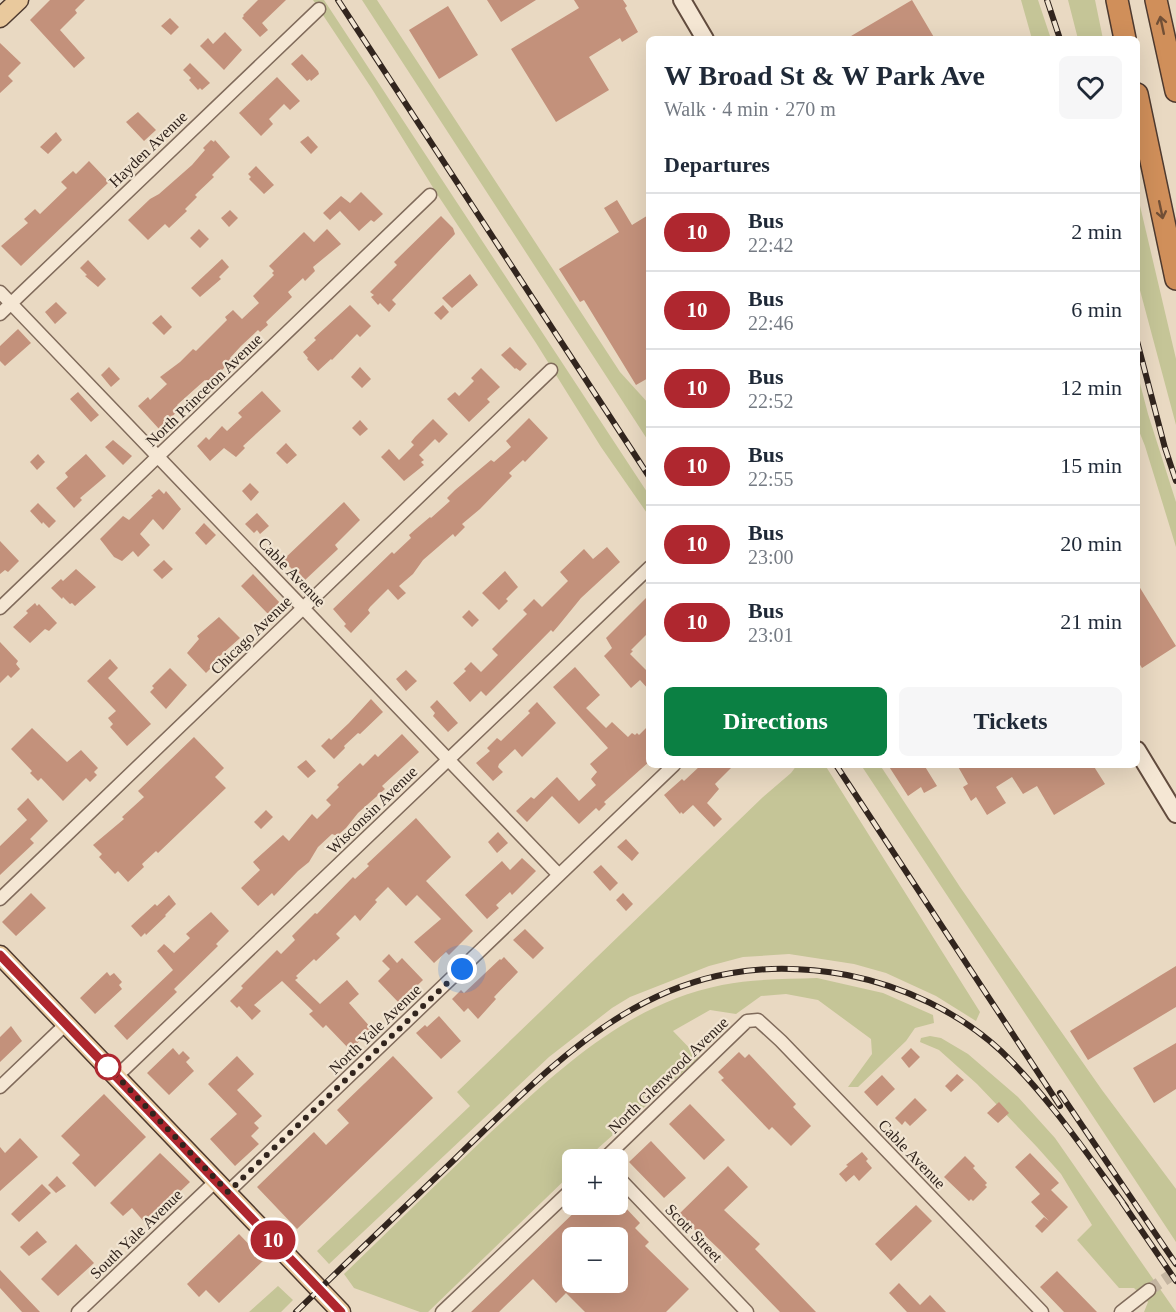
<!DOCTYPE html>
<meta charset="utf-8">
<style>
body{margin:0;font-family:"Times New Roman",serif;background:#f6f6f7;color:#1f2937;height:100vh;display:flex;flex-direction:column;font-size:22px;white-space:nowrap}
*{box-sizing:border-box;margin:0}
p{font-size:20px;color:#747a83}
.icon{flex:none;width:33px;height:33px;fill:none;stroke:currentColor;stroke-width:2;stroke-linecap:round;stroke-linejoin:round}
.map{position:relative;flex:1;overflow:hidden}
.side{position:absolute;left:646px;top:36px;width:494px;height:732px;display:flex;flex-direction:column;background:#fff;border-radius:9px;box-shadow:0 6px 24px #0002}
.side>*{flex:none}
.badge{padding:0 12px;border-radius:20px;font-size:21px;line-height:39px}
.controls{position:absolute;left:562px;top:1149px;display:grid;gap:12px}
.controls a{display:grid;place-items:center;width:66px;height:66px;border-radius:9px;background:#fff;box-shadow:0 6px 24px #0002;font-size:30px}
.you{position:absolute;width:30px;height:30px;margin:-15px;border:4px solid #fff;border-radius:50%;background:#1a73e8;box-shadow:0 0 0 9px #1a73e833}
.map>.badge{position:absolute;translate:-50% -50%;box-shadow:0 0 0 3px #fff}
h2{padding:0 18px;font-size:22px;line-height:54px}
.round{display:grid;place-items:center;flex:none;width:63px;height:63px;border-radius:9px;background:#f6f6f7}
.head{display:flex;align-items:center;justify-content:space-between;height:102px;padding:0 18px}
h1{font-size:28px;font-weight:600;line-height:45px}
.primary-button{display:flex;gap:12px;margin-top:auto;padding:12px 18px}
.primary-button a{flex:1;height:69px;border-radius:9px;background:#0b8043;color:#fff;font-size:24px;font-weight:600;line-height:69px;text-align:center}
.primary-button a+a{background:#f6f6f7;color:#1f2937}
ul{padding:0;list-style:none}
li{display:flex;align-items:center;gap:18px;height:78px;padding:0 18px;border-top:2px solid #e0e1e3}
li div{flex:1}
li b{display:block;font-size:22px}
li em{font-style:normal}
li .badge{min-width:66px;font-weight:700;text-align:center}
.map>svg:first-child{display:block}
.green{fill:#c5c597}
.building{fill:#c3917b;fill-rule:evenodd}
.lines{fill:none;stroke-linecap:round;stroke-linejoin:round}
.street-tunnel{stroke:#c4b5a1;stroke-width:12;stroke-dasharray:12 6;stroke-linecap:butt}
.street-casing{stroke:#806b5b;stroke-width:15}
.secondary-casing{stroke:#624c3e;stroke-width:20}
.primary-casing{stroke:#4e3a2f;stroke-width:21}
.highway-casing{stroke:#4e3a2f;stroke-width:24}
.street{stroke:#f5e7d4;stroke-width:12}
.secondary{stroke:#f5e7d4;stroke-width:16}
.primary{stroke:#e9c99d;stroke-width:18}
.highway{stroke:#d08f5a;stroke-width:21}
.rail-casing{stroke:#32251e;stroke-width:6}
.rail{stroke:#f1e4d1;stroke-width:4;stroke-dasharray:11;stroke-linecap:butt}
.oneway{stroke:#714f36}
.line-casing{stroke:#fff;stroke-width:14}
.line{stroke:#af272f;stroke-width:9}
.walk{stroke:#32251e;stroke-width:6;stroke-dasharray:0 10.8}
.stop-dot{fill:#fff;stroke:#af272f;stroke-width:3}
.labels{text-anchor:middle;dominant-baseline:central;stroke-width:4.5;stroke-linejoin:round;paint-order:stroke}
.street-label{font-size:16px;fill:#32251e;stroke:#f1e4d1}
</style>
<div class="map">
<svg width="1176" height="1312" viewBox="0 0 1176 1312">
<rect width="100%" height="100%" fill="#e9d9c2"/>
<!-- green -->
<path class="green" d="M313 0H324L649 495V516L601 447 536 343 437 194 372 89Z
M362 0H377L620 372 649 404V442Z
M1021 0H1038L1051 39H1032Z
M1068 0H1095L1103 39H1078Z
M1137 193 1176 359V425L1137 279Z
M1137 372 1148 414 1176 502V547L1145 446 1137 426Z
M797 765H825L980 1012 976 1021 936 996 886 973 854 964 789 954 743 957 709 966 630 997 612 1008 549 1057 329 1264 317 1251 470 1106 457 1092 763 797 791 773Z
M861 765H880L960 887 1102 1090 1176 1189V1242Z
M817 978 883 993 933 1015 934 1023 915 1028 906 1041 858 1087H848L872 1054 871 1039 818 1000 786 994 761 996 736 1014 710 1010 673 1031 699 1058 586 1159 573 1160V1172L428 1312H420L354 1288 344 1274C393 1227 441 1179 491 1132 560 1069 627 1004 722 985 753 979 785 979 817 978Z
M930 1036 941 1038 968 1054 1018 1097 1055 1138 1176 1312H1144L1148 1302 1134 1288H1119L1077 1240 1092 1225 1061 1174 1037 1147 977 1084 939 1050 920 1042 921 1038Z
M278 1286 293 1300 281 1312H249Z"/>
<!-- building -->
<path class="building" d="M50 0H85L75 10 77 13 60 30 85 58 74 68 30 20Z
M258 0H286L262 23 268 30 260 37 242 18 244 16 243 15Z
M487 0H536L501 22Z
M574 0H623L627 6 625 8 638 32 622 42 620 38 589 57 609 90 556 122 511 49 579 8Z
M912 0 935 39H846Z
M448 6 478 55 439 79 409 30Z
M170 18 179 27 171 35 161 26Z
M225 32 242 50 224 70 200 46 208 38 213 44Z
M0 43 21 63 8 76 13 81 0 93Z
M302 54 318 71 319 74 311 81 310 79 307 81 291 64Z
M190 63 210 83 202 90 200 88 198 90 189 80 191 78 183 70Z
M277 77 300 101 290 110 284 104 269 119 273 124 261 136 239 113Z
M138 112 156 130 144 141 126 122Z
M56 132 62 140 48 154 40 147Z
M308 136 318 147 311 154 300 142Z
M211 140 214 142 215 140 230 157 212 175 214 177 195 195 197 197 185 209 187 211 169 228 165 224 148 240 128 220 150 199 159 194 192 165 205 150 203 148Z
M89 161 109 182 21 266 1 246 28 223 24 219 35 209 40 214 67 188 61 182 73 171 76 174Z
M256 166 274 185 264 194 249 179 251 177 248 174Z
M361 192 383 214 374 222 371 220 359 231 340 211 330 220 323 213 341 196 350 203Z
M617 200 632 225 650 214V377L636 385 584 300 580 302 559 269 619 232 604 208Z
M230 210 238 218 229 227 221 218Z
M441 216 453 228 455 234 392 300 396 304 389 312 380 303 378 305 371 297 374 295 370 292 397 265 394 262Z
M199 229 209 239 200 248 190 238Z
M327 229 341 244 313 267 315 271 305 281 303 278 288 292 292 297 266 322 268 325 260 332 258 330 241 346 230 358 232 360 222 370 221 369 207 382 205 380 177 405 180 408 160 430 138 406 148 397 150 400 167 384 160 377 180 362 193 349 196 351 227 320 225 317 233 310 242 319 259 303 253 296 274 275 272 273 274 271 269 266 304 232 314 242Z
M222 259 229 267 219 277 221 279 200 297 191 288Z
M88 260 106 279 98 287 85 276 87 275 80 268Z
M470 274 478 285 452 308 442 298Z
M56 302 67 313 55 324 45 312Z
M350 305 371 326 360 337 357 334 332 360 331 359 318 371 307 359 308 358 303 352 316 340 314 338Z
M443 305 449 312 441 320 434 313Z
M161 315 172 327 164 335 152 323Z
M18 329 31 343 5 366 0 361V346Z
M510 347 527 364 520 371 516 368 515 369 501 355Z
M109 367 120 379 111 387 101 375Z
M360 367 371 379 362 388 351 377Z
M481 368 500 387 487 399 490 402 469 422 447 399 455 392 459 396 474 381 471 378Z
M262 391 281 411 243 446 245 448 236 457 224 448 210 461 197 446 206 437 209 440 222 426 227 431 242 417 238 413Z
M78 392 99 415 91 422 70 399Z
M529 418 548 438 525 462 523 460 509 473 512 476 480 509 462 524 465 527 455 537 453 534 423 560 413 574 399 586 406 593 398 600 388 589 370 607 368 610 370 613 351 633 344 626 346 624 333 609 392 552 394 554 411 538 409 535 417 528 430 517 431 518 450 501 447 498 455 490 491 460 494 462 511 447 506 441Z
M433 419 448 434 439 443 435 439 419 455 424 460 421 462 424 465 404 481 381 457 389 449 399 460 414 445 411 442 415 437Z
M360 420 368 429 360 436 352 428Z
M113 440 132 456 123 465 105 447Z
M286 443 297 455 287 464 276 453Z
M38 454 45 462 37 470 30 462Z
M86 454 106 476 80 498 82 500 74 508 56 488 68 477 65 473Z
M250 483 259 492 251 501 242 491Z
M159 489 164 494 166 491 181 509 163 530 153 519 140 534 150 545 138 557 133 551 122 561 114 557 100 539 123 516 129 520 153 497 151 496Z
M344 502 360 520 335 545 338 549 304 581 283 560Z
M38 503 56 521 49 528 43 522 42 524 30 511Z
M257 513 269 526 260 534 257 530 254 533 245 524Z
M204 523 216 535 206 545 195 533Z
M0 541 19 561 8 572 5 570 0 574Z
M607 547 620 562 581 598 559 625 553 632 551 630 486 696 481 691 470 702 453 683 466 671 464 669 471 662 481 672 498 655 492 649 527 614 523 610 534 599 542 607 568 581 560 572 584 549 593 559Z
M164 560 173 569 162 579 153 570Z
M76 569 96 587 75 606 72 603 70 604 63 597 62 599 51 588 61 579 63 581Z
M505 571 518 587 506 599 508 601 499 610 482 593Z
M253 574 280 603 268 614 241 586Z
M1137 583 1176 646 1142 668 1137 660Z
M650 594V631L631 650 633 651 630 654 650 674V691L640 680 631 688 604 656 612 648 606 638Z
M35 603 37 606 39 604 57 623 49 631 45 629 30 643 13 627 28 613 26 611Z
M469 610 479 620 472 627 462 617Z
M219 617 240 638 212 663 214 665 206 673 187 653 199 639 197 636Z
M0 642 18 661 16 664 20 669 11 678 8 675 0 683Z
M110 659 118 668 108 678 151 724 127 746 110 727 113 724 108 718 116 711 87 681Z
M575 667 600 695 586 708 606 728 612 722 628 737 632 733 635 735 637 733 639 735 650 724V761L604 802 606 804 599 811 596 808 579 824 552 796 527 822 516 811 531 797 534 799 557 777 579 801 596 785 591 779 597 772 590 764 608 748 553 687Z
M170 668 187 685 166 709 150 692 154 688 152 686Z
M406 670 417 681 406 691 396 679Z
M371 699 383 712 360 734 358 733 344 746 345 748 334 759 321 746 329 738 331 740 349 723Z
M437 700 458 723 448 732 433 716 435 713 430 707Z
M537 702 556 723 522 757 515 749 499 764 498 767 503 772 493 781 476 763 490 751 487 748 497 738 501 741 530 713 528 711Z
M32 728 67 762 81 750 98 768 94 772 97 775 90 782 86 778 63 801 41 778 38 781 30 773 32 771 11 749Z
M402 734 419 752 382 786 385 789 358 813 346 828 337 836 332 834 318 847 309 862 298 871 274 896 272 893 258 906 241 888 260 870 253 862 283 835 289 841 312 814 317 819 331 805 326 800 339 787 337 785 360 763 363 766 375 754 378 757Z
M194 737 224 768 215 777 226 788 158 853 156 851 142 864 144 867 128 882 118 871 115 874 99 857 102 854 93 845 124 819 122 817 144 797 138 791Z
M306 760 316 771 308 778 297 767Z
M701 765H734L715 784 719 789 707 803 722 819 714 827 693 805 683 814 681 812 680 814 664 795 682 779 684 781Z
M888 765H924L937 786 924 793 921 787 908 796Z
M957 765H1093L1105 784 1054 815 1037 786 1023 794 1012 777 996 787 1006 803 987 815 976 797 971 801 963 787 968 784Z
M28 798 48 821 30 839 34 843 0 875V846L27 820 17 809Z
M266 810 273 817 261 829 254 822Z
M416 818 451 857 426 881 473 931 449 955 446 952 434 963 414 942 441 919 417 895 406 906 388 887 375 900 377 902 360 921 355 915 336 934 340 938 316 961 314 959 296 976 298 978 295 980 320 1004 347 980 359 994 349 1003 372 1029 350 1050 326 1025 323 1028 309 1014 313 1011 282 981 254 1005 261 1011 252 1020 239 1006 237 1008 230 1001 243 988 241 986 277 950 281 954 295 940 292 936 315 913 317 914 353 877 355 879 369 866 367 864Z
M498 832 508 843 497 853 488 842Z
M626 839 639 853 632 861 617 847Z
M522 858 536 871 512 895 510 892 496 905 499 908 487 919 465 895 502 861 510 870Z
M601 865 618 883 610 891 593 872Z
M31 893 46 908 16 936 2 922Z
M623 893 633 904 626 911 616 900Z
M169 895 176 904 165 915 166 916 146 935 145 933 141 937 131 926 155 904 157 906Z
M211 912 229 931 216 944 218 946 174 989 177 992 127 1040 114 1026 173 970 157 951 164 944 174 953 190 938 186 934Z
M525 929 544 948 533 959 513 940Z
M389 954 397 963 402 958 423 980 399 1003 378 981 390 969 382 961Z
M504 957 518 972 494 997 496 999 478 1019 468 1008 464 1012 452 999 461 990 464 993 500 959 501 960Z
M1176 966V1007L1088 1060 1070 1031Z
M107 972 110 976 114 973 122 982 119 985 122 989 95 1014 80 998Z
M439 1016 461 1041 441 1059 416 1033 425 1025 427 1027Z
M11 1026 22 1041 0 1062V1037Z
M1176 1043V1089L1154 1103 1133 1068Z
M173 1048 179 1055 183 1051 190 1058 186 1062 194 1071 169 1095 147 1073Z
M911 1048 920 1057 909 1068 901 1058Z
M739 1052 745 1058 749 1054 796 1104 793 1107 811 1126 791 1146 772 1127 769 1130 721 1080 724 1078 718 1072Z
M237 1056 254 1074 237 1090 262 1116 254 1123 259 1128 251 1136 259 1144 235 1166 210 1139 237 1114 208 1084Z
M393 1056 433 1098 297 1229 257 1187 314 1132 326 1145 349 1123 337 1110Z
M957 1074 964 1080 951 1092 945 1086Z
M882 1075 895 1089 877 1106 864 1092Z
M104 1094 146 1137 95 1187 72 1163 80 1155 61 1136Z
M915 1098 927 1110 910 1126 905 1121 902 1125 895 1118Z
M999 1102 1009 1113 998 1123 987 1113Z
M690 1104 725 1140 704 1160 669 1124Z
M20 1138 38 1157 0 1191V1147L5 1153Z
M651 1141 686 1178 664 1198 629 1162Z
M862 1152 868 1159 866 1161 872 1168 859 1181 854 1175 846 1182 839 1174 848 1166 846 1165Z
M160 1153 190 1182 146 1224 132 1208 123 1216 110 1203Z
M1030 1153 1059 1183 1051 1190 1068 1207 1042 1233 1035 1226 1044 1217 1049 1221 1031 1202 1040 1194 1015 1167Z
M965 1156 975 1166 973 1168 987 1183 985 1185 987 1187 973 1201 971 1199 969 1201 944 1177Z
M728 1166 748 1187 724 1210 760 1244 755 1249 816 1312H780L721 1251 701 1232 699 1234 679 1214Z
M57 1176 66 1186 56 1193 48 1185Z
M42 1184 51 1193 19 1222 11 1214Z
M583 1204H622L640 1223 635 1228 649 1242 645 1246 689 1289 666 1312H585L566 1293 556 1303 533 1279 499 1312H471ZM573 1238H618V1282H573Z
M916 1205 932 1221 891 1261 875 1244Z
M37 1231 47 1242 29 1256 20 1247Z
M239 1234 264 1260 219 1303 206 1290 199 1297 187 1284Z
M76 1244 94 1263 58 1296 41 1279Z
M0 1270 40 1312H22L0 1288Z
M1057 1271 1097 1312H1064L1040 1287Z
M899 1283 920 1305 930 1295 946 1312H907L889 1293Z"/>
<g class="lines">
<!-- street-tunnel -->
<path class="street-tunnel" d="M1149 1290 1176 1272"/>
<!-- street casing -->
<g class="street-casing">
<path id="street" d="M0 292 559 875
M0 314 319 9
M0 608 430 195
M0 899 551 370
M117 1076 650 567
M0 1087 66 1024
M603 1160 747 1021 758 1020 781 1041 1042 1312
M618 1177 747 1312
M228 1192 674 765
M78 1312 217 1180
M442 1312 573 1188
M1121 1312 1149 1290"/>
</g>
<!-- secondary casing -->
<g class="secondary-casing">
<path id="secondary" d="M682 0 705 39
M1137 750 1176 814"/>
</g>
<!-- primary casing -->
<g class="primary-casing">
<path id="primary" d="M0 18 19 0
M0 955 341 1312"/>
</g>
<!-- highway casing -->
<g class="highway-casing">
<path id="highway" d="M1117 0 1125 39
M1156 0 1176 91
M1137 94 1176 279"/>
</g>
<!-- street -->
<use href="#street" class="street"/>
<!-- secondary -->
<use href="#secondary" class="secondary"/>
<!-- primary -->
<use href="#primary" class="primary"/>
<!-- highway -->
<use href="#highway" class="highway"/>
<!-- rail casing -->
<g class="rail-casing">
<path id="rail" d="M338 0 650 478
M1047 0 1060 39
M1137 341 1165 448 1176 481
M836 765 1060 1106
M1060 1093 1176 1264
M1122 1202 1176 1281
M296 1312C349 1260 403 1209 456 1158 571 1045 669 942 847 975 903 986 959 1012 1001 1051 1049 1097 1087 1154 1126 1207"/>
</g>
<!-- rail -->
<use href="#rail" class="rail"/>
</g>
<!-- one-way arrows -->
<defs><path id="oneway-shaft" d="M-6 0H5M1.5-3L5.5 0L1.5 3" fill="none" stroke-width="1.6" stroke-linecap="round" stroke-linejoin="round" transform="scale(1.5)"/></defs>
<g class="oneway">
<use href="#oneway-shaft" transform="translate(1162 25) rotate(-102)"/>
<use href="#oneway-shaft" transform="translate(1161 210) rotate(78)"/>
</g>
<g class="lines">
<!-- line casing -->
<g class="line-casing">
<path id="line" d="M0 955 341 1312"/>
</g>
<!-- line -->
<use href="#line" class="line"/>
<!-- walk -->
<path class="walk" d="M108 1067 228 1192 462 969"/>
</g>
<!-- markers -->
<circle class="stop-dot" cx="108" cy="1067" r="12"/>
<g class="labels">
<!-- street labels -->
<g class="street-label">
<text transform="translate(148 149) rotate(-44)">Hayden Avenue</text>
<text transform="translate(204 390) rotate(-44)">North Princeton Avenue</text>
<text transform="translate(292 572) rotate(46)">Cable Avenue</text>
<text transform="translate(251 635) rotate(-44)">Chicago Avenue</text>
<text transform="translate(372 810) rotate(-44)">Wisconsin Avenue</text>
<text transform="translate(375 1029) rotate(-44)">North Yale Avenue</text>
<text transform="translate(668 1075) rotate(-44)">North Glenwood Avenue</text>
<text transform="translate(912 1154) rotate(46)">Cable Avenue</text>
<text transform="translate(694 1233) rotate(46)">Scott Street</text>
<text transform="translate(136 1234) rotate(-44)">South Yale Avenue</text>
</g>
</g>
</svg>
<div class="controls">
<a>+</a>
<a>−</a>
</div>
<div class="you" style="left:462px;top:969px"></div>
<b class="badge" style="left:273px;top:1240px;background:#af272f;color:#fff">10</b>
<section class="side">
<div class="head"><div><h1>W Broad St &amp; W Park Ave</h1><p>Walk · 4 min · 270 m</p></div><a class="round"><svg class="icon" aria-label="heart" viewBox="0 0 24 24"><path d="M12 20l-8-8c-3-5 5-10 8-4 3-6 11-1 8 4z"/></svg></a></div>
<h2>Departures</h2>
<ul>
<li><span class="badge" style="background:#af272f;color:#fff">10</span><div><b>Bus</b><p>22:42</p></div><em>2 min</em></li>
<li><span class="badge" style="background:#af272f;color:#fff">10</span><div><b>Bus</b><p>22:46</p></div><em>6 min</em></li>
<li><span class="badge" style="background:#af272f;color:#fff">10</span><div><b>Bus</b><p>22:52</p></div><em>12 min</em></li>
<li><span class="badge" style="background:#af272f;color:#fff">10</span><div><b>Bus</b><p>22:55</p></div><em>15 min</em></li>
<li><span class="badge" style="background:#af272f;color:#fff">10</span><div><b>Bus</b><p>23:00</p></div><em>20 min</em></li>
<li><span class="badge" style="background:#af272f;color:#fff">10</span><div><b>Bus</b><p>23:01</p></div><em>21 min</em></li>
</ul>
<div class="primary-button"><a>Directions</a><a>Tickets</a></div>
</section>
</div>
